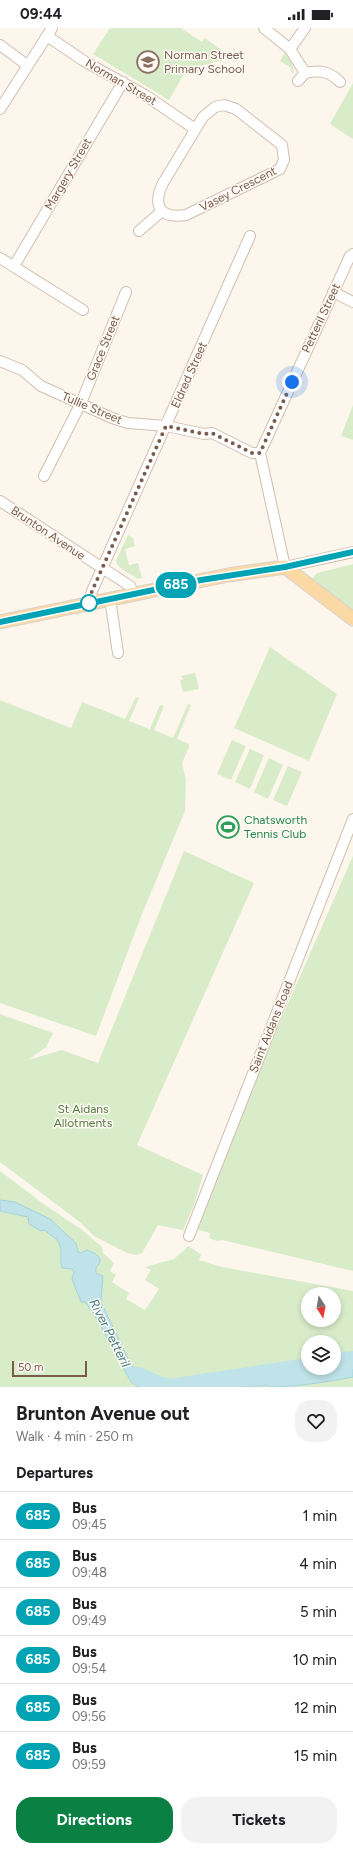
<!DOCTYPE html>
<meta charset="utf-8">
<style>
body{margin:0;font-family:Figtree,sans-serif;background:#f2f2f2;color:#202124;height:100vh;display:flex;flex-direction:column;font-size:15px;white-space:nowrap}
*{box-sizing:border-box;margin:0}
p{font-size:13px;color:#757577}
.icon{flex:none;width:22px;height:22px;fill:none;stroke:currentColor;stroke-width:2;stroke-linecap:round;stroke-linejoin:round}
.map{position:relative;height:1359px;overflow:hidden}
.details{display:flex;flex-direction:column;background:#fff;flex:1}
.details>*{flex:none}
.badge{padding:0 8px;border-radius:13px;font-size:14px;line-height:26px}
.needle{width:26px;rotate:169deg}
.fabs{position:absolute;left:301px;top:1259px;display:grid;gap:8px}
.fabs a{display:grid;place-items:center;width:40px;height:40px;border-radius:50%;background:#fff;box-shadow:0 2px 6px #0003;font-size:20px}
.scale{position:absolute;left:12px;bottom:10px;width:75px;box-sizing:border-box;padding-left:4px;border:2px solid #7a5c4d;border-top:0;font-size:11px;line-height:14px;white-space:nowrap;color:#7a5c4d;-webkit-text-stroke:3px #fffaf3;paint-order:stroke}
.you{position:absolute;width:20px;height:20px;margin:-10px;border:3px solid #fff;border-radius:50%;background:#1a73e8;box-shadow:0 0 0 6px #1a73e833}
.map>.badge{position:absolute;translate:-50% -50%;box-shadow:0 0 0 2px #fff}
h2{padding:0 16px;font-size:15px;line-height:36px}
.round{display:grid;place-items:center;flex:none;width:42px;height:42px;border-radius:16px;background:#f2f2f2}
.head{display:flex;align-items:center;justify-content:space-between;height:68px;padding:0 16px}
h1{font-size:19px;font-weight:700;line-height:30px}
.button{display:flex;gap:8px;margin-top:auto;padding:8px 16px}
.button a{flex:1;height:46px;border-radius:16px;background:#0b8043;color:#fff;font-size:16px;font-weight:700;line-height:46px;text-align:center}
.button a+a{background:#f2f2f2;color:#202124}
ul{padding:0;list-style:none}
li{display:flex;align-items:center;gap:12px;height:48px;padding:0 16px;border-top:1px solid #e0e0e0}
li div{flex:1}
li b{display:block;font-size:15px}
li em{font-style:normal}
li .badge{min-width:44px;font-weight:700;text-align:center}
.status{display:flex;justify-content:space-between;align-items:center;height:28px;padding:0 20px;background:#fff;direction:ltr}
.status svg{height:11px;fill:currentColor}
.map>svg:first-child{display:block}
.green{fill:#d8ecc9;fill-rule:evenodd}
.water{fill:#bfe3e8;stroke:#a5d3da}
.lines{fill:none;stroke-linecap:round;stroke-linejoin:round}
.river{stroke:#bfe3e8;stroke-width:18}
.minor-casing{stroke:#d1beb0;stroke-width:12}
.major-casing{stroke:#dad1cd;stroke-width:15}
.minor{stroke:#fff;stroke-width:10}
.major{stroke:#fbd9a5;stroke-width:13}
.line-casing{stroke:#fff;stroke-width:9}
.line{stroke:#00a3b4;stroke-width:6}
.walk{stroke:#7a5c4d;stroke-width:4;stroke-dasharray:0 7.2}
.stop-dot{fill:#fff;stroke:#00a3b4;stroke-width:2}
.labels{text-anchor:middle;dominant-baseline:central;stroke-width:3;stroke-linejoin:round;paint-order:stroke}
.education-label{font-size:12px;fill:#785e54;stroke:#fffaf3;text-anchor:start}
.street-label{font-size:12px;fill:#7a5c4d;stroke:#fffaf3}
.leisure-label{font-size:12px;fill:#27864d;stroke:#fffaf3;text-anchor:start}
.park-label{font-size:12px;fill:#537a41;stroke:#fffaf3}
.water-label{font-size:13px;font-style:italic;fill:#437c86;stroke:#fffaf3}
</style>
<div class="status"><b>09:44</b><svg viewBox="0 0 49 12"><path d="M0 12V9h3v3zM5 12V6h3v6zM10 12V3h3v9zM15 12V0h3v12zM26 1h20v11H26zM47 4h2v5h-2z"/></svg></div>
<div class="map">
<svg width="353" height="1359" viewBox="0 0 353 1359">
<rect width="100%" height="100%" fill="#fdf6ec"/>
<!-- green -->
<path class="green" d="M110 0H181L202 14 205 10 232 30 187 41 169 72 93 26Z
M285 24 292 35 294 46 291 44V40L280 33Z
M353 55V111L330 96Z
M353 377V412L341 408Z
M128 507 133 510 135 518 125 521 129 537 138 535 142 550 138 551C131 546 119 542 116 533Z
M353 536V584L311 552 317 545Z
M270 619 337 666 309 733 234 700Z
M195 645 199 661 183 664 180 652 183 651 181 648Z
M136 669 139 670 129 693 150 701 160 677 164 678 154 702 173 710 188 676 191 677 177 711 189 716V719L182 735 186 752 185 783 142 886 96 1008 0 975V672L71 700 82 674 125 691Z
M232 712 246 718 231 752 217 746Z
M250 721 264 727 250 761 235 754Z
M269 730 283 737 268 771 254 764Z
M288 738 302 744 287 778 273 772Z
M184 823 254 855 137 1117 203 1147 195 1174 183 1202 158 1197 142 1225 136 1227 127 1225 94 1208 81 1195 0 1134V986L53 1005 46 1019 28 1032 62 1022 98 1035Z
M353 828V1243L222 1212 217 1213 209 1210 210 1205 196 1201 264 1030Z
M0 1143 45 1177 81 1201 102 1219 103 1225 114 1235 110 1243 116 1247 112 1254 129 1265 126 1271 145 1282 159 1261 145 1252 151 1242 145 1239 174 1231 187 1219 189 1218 201 1227 199 1232 222 1239 353 1263V1359H0ZM308 1266H334V1292H308ZM308 1314H334V1340H308Z"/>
<!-- water -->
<path class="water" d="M0 1172 15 1174 50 1191 76 1215 78 1224 81 1225 87 1222 94 1225 100 1230V1234L96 1240V1245L103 1248 101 1274 130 1335C139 1346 153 1356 167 1359H138L131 1354 93 1284 85 1274H81L72 1251 74 1244 72 1241 62 1240C59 1232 63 1223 59 1215 56 1209 49 1207 45 1202L41 1203 29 1196 28 1189 0 1183Z
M353 1332V1349C325 1354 297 1359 268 1359L266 1357 257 1359H176L308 1339 334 1340V1335Z"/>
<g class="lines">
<!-- river -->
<path class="river" d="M334 1335 353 1332
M138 1348 158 1357 167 1359
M176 1359 308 1339"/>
<!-- minor casing -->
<g class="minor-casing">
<path id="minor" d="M264 0 290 21
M305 0 290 21 305 45C320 42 329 43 340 54
M47 8 84 33 145 67 195 101
M0 17 27 37
M298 53 305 45
M224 77 236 81 282 117 284 132 280 141 186 187C160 191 152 178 163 155L203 89 215 79Z
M0 81 52 0
M139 203 162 183
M353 226 350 228 260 425 285 539 353 524
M0 230 83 282
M14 238 123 54
M333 264 353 274
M0 333 22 342 41 358 112 390 128 395 166 398 204 406 212 405 252 425H260
M44 448 81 375 126 264
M0 473 130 558 134 566
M110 571 118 625
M93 574 91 567 92 563 250 208
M189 1208 353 791"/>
</g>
<!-- major casing -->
<g class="major-casing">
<path id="major" d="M0 594 228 547 285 539 353 591"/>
</g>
<!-- minor -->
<use href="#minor" class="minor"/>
<!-- major -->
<use href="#major" class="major"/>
</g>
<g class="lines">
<!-- line casing -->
<g class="line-casing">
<path id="line" d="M0 594 201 552 285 539 353 524"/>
</g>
<!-- line -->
<use href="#line" class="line"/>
<!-- walk -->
<path class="walk" d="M89 575 93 574 91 567 92 563 166 398 204 406 212 405 252 425H260L292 354"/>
</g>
<!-- icons -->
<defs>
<g id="school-ring" transform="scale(1.15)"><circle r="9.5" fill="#fffaf3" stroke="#8d6e63" stroke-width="1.5"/><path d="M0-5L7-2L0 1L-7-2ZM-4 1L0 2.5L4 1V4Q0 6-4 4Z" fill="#8d6e63"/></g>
<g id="stadium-ring" transform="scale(1.15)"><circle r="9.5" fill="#fffaf3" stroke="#2e9e5b" stroke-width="1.5"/><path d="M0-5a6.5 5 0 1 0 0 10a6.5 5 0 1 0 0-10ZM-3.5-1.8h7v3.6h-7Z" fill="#2e9e5b"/></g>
</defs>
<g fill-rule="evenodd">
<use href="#school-ring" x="148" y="34"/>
<use href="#stadium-ring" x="228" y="799"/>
</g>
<!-- markers -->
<circle class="stop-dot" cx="89" cy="575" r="8"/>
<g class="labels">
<!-- education labels -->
<g class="education-label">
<text x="164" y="27">Norman Street<tspan x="164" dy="14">Primary School</tspan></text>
</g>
<!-- street labels -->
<g class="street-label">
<text transform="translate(121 54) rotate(30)">Norman Street</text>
<text transform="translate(68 146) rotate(-60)">Margery Street</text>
<text transform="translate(238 161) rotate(-27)">Vasey Crescent</text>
<text transform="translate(321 290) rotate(-65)">Petteril Street</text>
<text transform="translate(103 320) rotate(-68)">Grace Street</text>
<text transform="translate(189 347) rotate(-66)">Eldred Street</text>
<text transform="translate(92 380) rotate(23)">Tullie Street</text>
<text transform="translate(48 505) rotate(34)">Brunton Avenue</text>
<text transform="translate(271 999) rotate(-68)">Saint Aidans Road</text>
</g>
<!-- leisure labels -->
<g class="leisure-label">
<text x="244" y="792">Chatsworth<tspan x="244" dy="14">Tennis Club</tspan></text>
</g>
<!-- park labels -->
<g class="park-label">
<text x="83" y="1081">St Aidans<tspan x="83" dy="14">Allotments</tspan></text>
</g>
<!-- water labels -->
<g class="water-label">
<text transform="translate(110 1305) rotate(63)">River Petteril</text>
</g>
</g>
</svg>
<div class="fabs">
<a><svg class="needle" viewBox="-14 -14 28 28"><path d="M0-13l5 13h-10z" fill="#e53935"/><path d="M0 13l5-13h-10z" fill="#757577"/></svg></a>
<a><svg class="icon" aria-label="layers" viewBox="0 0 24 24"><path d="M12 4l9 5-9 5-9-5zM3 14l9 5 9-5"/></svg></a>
</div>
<div class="scale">50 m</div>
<div class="you" style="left:292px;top:354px"></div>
<b class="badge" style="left:176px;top:557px;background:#00a3b4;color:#fff">685</b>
</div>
<section class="details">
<div class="head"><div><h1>Brunton Avenue out</h1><p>Walk · 4 min · 250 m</p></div><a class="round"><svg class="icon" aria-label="heart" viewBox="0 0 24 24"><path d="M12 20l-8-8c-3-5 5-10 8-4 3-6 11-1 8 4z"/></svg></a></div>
<h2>Departures</h2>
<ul>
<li><span class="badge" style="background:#00a3b4;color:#fff">685</span><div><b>Bus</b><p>09:45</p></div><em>1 min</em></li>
<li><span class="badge" style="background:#00a3b4;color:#fff">685</span><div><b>Bus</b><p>09:48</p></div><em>4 min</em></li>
<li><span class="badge" style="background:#00a3b4;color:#fff">685</span><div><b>Bus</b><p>09:49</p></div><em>5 min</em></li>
<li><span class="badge" style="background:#00a3b4;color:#fff">685</span><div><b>Bus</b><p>09:54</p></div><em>10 min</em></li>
<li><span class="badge" style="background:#00a3b4;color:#fff">685</span><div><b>Bus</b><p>09:56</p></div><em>12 min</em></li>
<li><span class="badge" style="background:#00a3b4;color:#fff">685</span><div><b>Bus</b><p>09:59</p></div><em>15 min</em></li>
</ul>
<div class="button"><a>Directions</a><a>Tickets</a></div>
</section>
